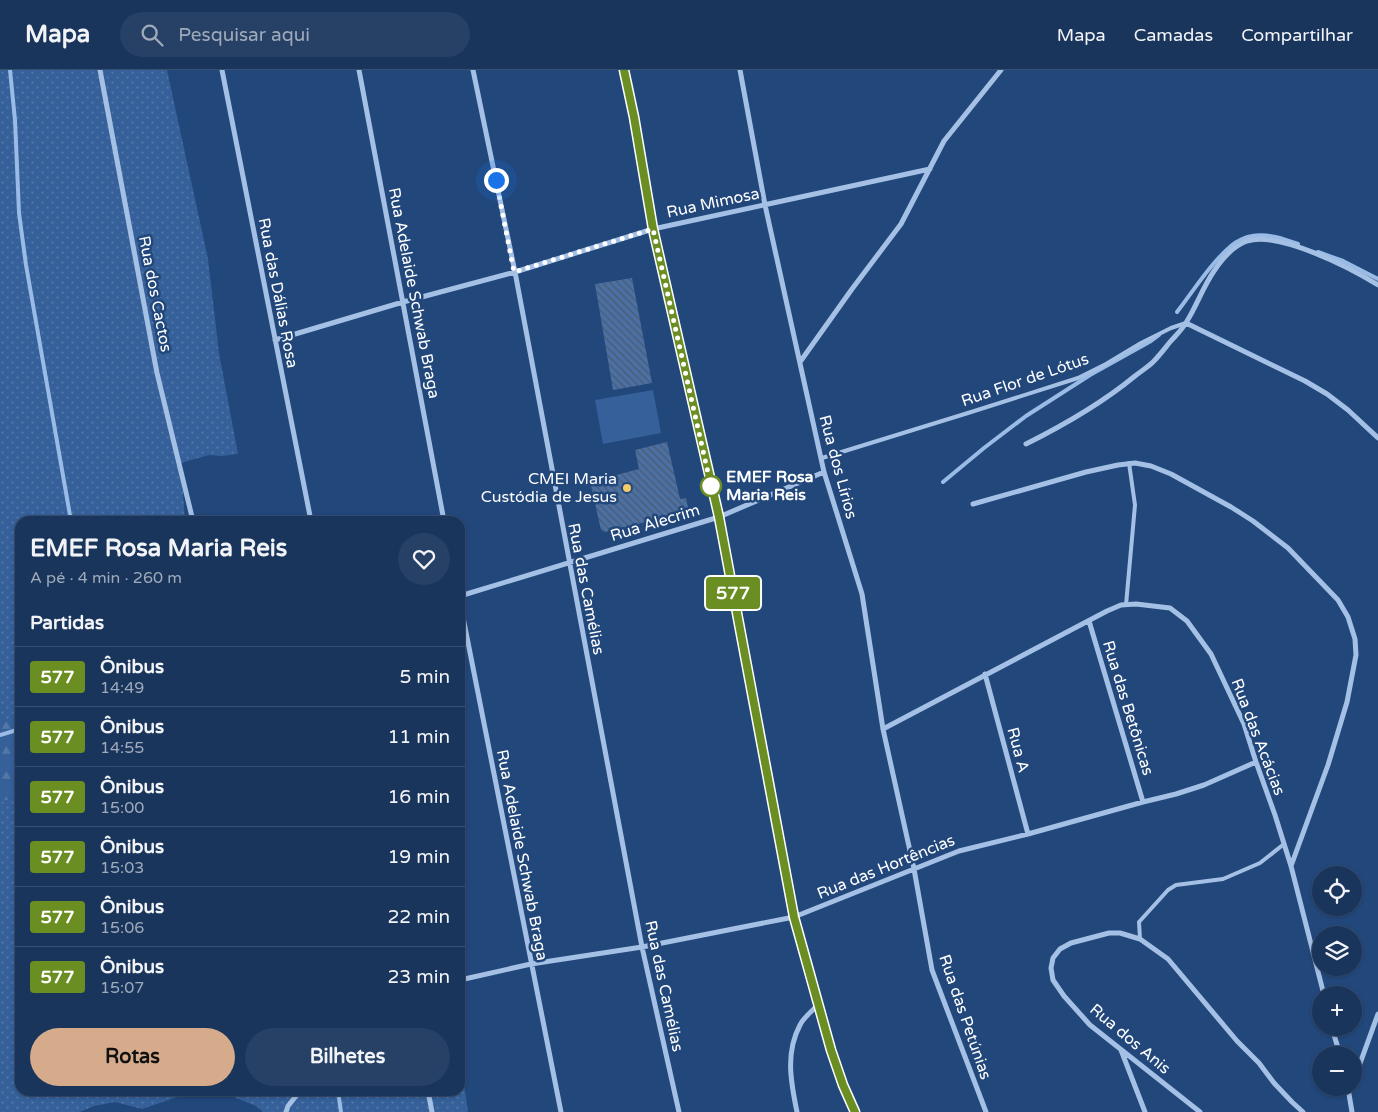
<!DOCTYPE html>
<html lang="pt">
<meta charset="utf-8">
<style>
body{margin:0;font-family:"Varela Round",sans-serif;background:#274065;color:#f1f3f6;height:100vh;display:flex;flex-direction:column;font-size:19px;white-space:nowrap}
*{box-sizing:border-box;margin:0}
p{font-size:16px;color:#9fabbb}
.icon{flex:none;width:28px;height:28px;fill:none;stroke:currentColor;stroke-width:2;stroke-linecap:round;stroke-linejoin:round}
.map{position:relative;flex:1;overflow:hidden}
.side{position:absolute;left:15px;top:446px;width:450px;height:580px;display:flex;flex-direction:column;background:#1a355c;border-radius:15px;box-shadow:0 1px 4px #0004,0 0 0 1px #385072}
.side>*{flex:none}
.badge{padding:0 10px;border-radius:4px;font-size:18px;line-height:32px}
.tools{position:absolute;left:1312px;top:796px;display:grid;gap:10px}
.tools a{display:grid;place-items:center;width:50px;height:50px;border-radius:50%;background:#1a355c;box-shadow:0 1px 4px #0004,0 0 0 1px #385072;font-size:25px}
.you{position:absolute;width:25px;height:25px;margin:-12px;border:4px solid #fff;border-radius:50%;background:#1a73e8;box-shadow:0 0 0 8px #1a73e833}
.map>.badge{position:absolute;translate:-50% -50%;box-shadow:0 0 0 2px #fff}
h2{padding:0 15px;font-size:19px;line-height:45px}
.round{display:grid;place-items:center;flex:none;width:52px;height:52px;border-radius:26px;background:#274065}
.overview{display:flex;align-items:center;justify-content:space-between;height:85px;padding:0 15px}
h1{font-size:24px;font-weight:700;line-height:38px}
.primary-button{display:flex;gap:10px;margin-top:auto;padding:10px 15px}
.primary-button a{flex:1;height:58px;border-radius:30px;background:#d6ab8b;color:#111;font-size:20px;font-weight:700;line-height:58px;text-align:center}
.primary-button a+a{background:#274065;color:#f1f3f6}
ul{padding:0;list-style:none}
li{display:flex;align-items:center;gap:15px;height:60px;padding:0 15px;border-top:1px solid #385072}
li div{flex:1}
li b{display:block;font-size:19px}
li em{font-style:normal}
li .badge{min-width:55px;font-weight:700;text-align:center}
header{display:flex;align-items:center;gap:30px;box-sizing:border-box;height:70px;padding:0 25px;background:#1a355c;border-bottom:1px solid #385072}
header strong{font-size:24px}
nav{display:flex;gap:28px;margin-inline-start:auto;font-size:18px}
.search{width:350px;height:45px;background:#274065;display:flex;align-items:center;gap:12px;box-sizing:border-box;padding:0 18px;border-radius:28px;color:#9fabbb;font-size:19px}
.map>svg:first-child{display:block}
.grass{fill:url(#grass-dots)}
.forest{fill:url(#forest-firs)}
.park{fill:#356099}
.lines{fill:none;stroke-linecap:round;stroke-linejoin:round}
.stream{stroke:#99bbe6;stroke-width:4}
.building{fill:url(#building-back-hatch)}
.service{stroke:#a5c0e5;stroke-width:4}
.minor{stroke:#a5c0e5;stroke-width:5}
.line-casing{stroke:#fff;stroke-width:11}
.line{stroke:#6b8e23;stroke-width:8}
.walk{stroke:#fff;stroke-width:5;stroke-dasharray:0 9}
.stop-dot{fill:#fff;stroke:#6b8e23;stroke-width:2.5}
.poi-dot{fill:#f1cc67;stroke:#22477b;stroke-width:2}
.labels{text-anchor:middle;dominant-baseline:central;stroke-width:5;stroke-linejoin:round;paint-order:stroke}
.street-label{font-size:16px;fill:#fff;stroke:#22477b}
.stop-label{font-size:16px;font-weight:bold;fill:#fff;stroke:#22477b;text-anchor:start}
.poi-label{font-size:16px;fill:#fff;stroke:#22477b;text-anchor:end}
</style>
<header>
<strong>Mapa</strong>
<div class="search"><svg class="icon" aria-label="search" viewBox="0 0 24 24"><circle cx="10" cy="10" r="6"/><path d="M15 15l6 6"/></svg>Pesquisar aqui</div>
<nav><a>Mapa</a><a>Camadas</a><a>Compartilhar</a></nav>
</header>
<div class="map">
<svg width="1378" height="1042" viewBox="0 0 1378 1042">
<defs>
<pattern id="grass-dots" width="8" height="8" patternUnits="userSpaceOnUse" patternTransform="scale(1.25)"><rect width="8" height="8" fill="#356099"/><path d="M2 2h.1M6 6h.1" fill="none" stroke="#5378a8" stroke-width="1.8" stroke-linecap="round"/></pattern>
<pattern id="forest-firs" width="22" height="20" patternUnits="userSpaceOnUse" patternTransform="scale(1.25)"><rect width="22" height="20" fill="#356099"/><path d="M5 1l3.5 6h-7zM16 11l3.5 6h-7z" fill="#5378a8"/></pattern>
<pattern id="building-back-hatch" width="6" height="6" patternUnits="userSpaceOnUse" patternTransform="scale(1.25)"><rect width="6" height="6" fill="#4b70a4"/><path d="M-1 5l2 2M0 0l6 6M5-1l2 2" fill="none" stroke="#4c5a6f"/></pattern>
</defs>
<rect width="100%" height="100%" fill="#22477b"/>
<!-- grass -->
<path class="grass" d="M0 0H167L208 189 219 283 238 384 221 386 209 385 181 393 179 402 183 422 185 451H20V643L0 653Z
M20 726V1021H195L142 1039 115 1032 94 1036 80 1042H0V732Z
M460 986 468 1042H263L256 1036 219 1021H460Z"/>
<!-- forest -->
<path class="forest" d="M20 643V726L0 732V653Z"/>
<!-- park -->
<path class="park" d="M653 320 661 363 603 374 595 330Z"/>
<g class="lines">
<!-- stream -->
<path class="stream" d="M10 0 15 50 19 143 26 195 71 451
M1318 182 1343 191 1378 209
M1177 242C1194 220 1210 194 1231 176 1236 171 1246 167 1252 166 1267 163 1284 169 1298 174
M943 412 984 378 1026 346 1090 305 1151 271 1159 265
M0 665 20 659
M338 1021 341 1042"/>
</g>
<!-- building -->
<path class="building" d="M632 208 652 313 613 320 595 214Z
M667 372 680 429 686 428 689 442 672 447V450L648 457 646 452 605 462 601 460 591 416 606 414 605 408 639 399 635 380Z"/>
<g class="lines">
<!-- service -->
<path class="service" d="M822 388 968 343 1078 308 1106 294 1141 273 1171 258 1186 253
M1126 535 1135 435 1129 393
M1140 869 1139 852 1168 820 1176 815 1223 809 1260 793 1284 774"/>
<!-- minor -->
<path class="minor" d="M100 0 157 303 193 451
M222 0 311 451
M359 0 444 451
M473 0 515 202 642 877 679 1042
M624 0 634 47 653 159 719 447 794 847 831 980 843 1015 855 1042
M740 0 765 135 824 402 862 524 883 659 914 799 932 900 986 1042
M1186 253 1305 311 1327 324 1348 340 1378 368
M275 270 403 232 515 202 653 159 930 99
M800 292 852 219 901 154 944 71 1001 0
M1026 374C1066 354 1101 334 1135 306 1141 301 1148 297 1153 292 1159 286 1165 278 1170 272 1176 265 1183 259 1187 251 1197 235 1203 217 1214 201 1222 189 1233 176 1247 171 1279 161 1351 198 1378 215
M973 434 1086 402 1118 395 1135 393 1151 396 1171 404 1231 437 1253 451 1288 478 1338 530 1348 547 1355 569 1356 585 1347 632 1328 695 1291 796
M460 526 719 447 824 402
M460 532 561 1042
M1089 551 1143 732
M985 604 1028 764
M883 659 1107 541 1121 535 1136 534 1170 538 1187 551 1211 584 1244 654 1256 692 1275 745 1291 796 1324 925
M460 910 531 894 642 877 794 847 959 781 1028 764 1143 732 1176 724 1204 715 1256 692
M1332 958 1340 985
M1121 980 1145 1042
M1354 1010 1378 944
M1348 1018 1352 1042
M428 1021 432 1042
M286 1042 288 1036 300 1021
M797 1042C791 1013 785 983 800 955 803 948 812 941 818 935
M1200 1042 1090 955 1064 926 1053 910 1051 898 1053 888 1060 879 1071 873 1109 863H1120L1140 869 1168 889 1237 971 1259 993 1274 1013 1292 1032 1303 1042"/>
</g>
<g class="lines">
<!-- line casing -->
<g class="line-casing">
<path id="line" d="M624 0 634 47 653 159 719 447 794 847 831 980 843 1015 855 1042"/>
</g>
<!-- line -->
<use href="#line" class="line"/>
<!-- walk -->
<path class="walk" d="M496 110 514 202 653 159 711 416"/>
</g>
<!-- markers -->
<circle class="stop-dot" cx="711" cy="416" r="10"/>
<circle class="poi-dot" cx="627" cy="418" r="5"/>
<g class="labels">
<!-- street labels -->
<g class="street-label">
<text transform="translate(713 133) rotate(-12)">Rua Mimosa</text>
<text transform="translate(278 223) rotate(79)">Rua das Dálias Rosa</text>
<text transform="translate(414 223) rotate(79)">Rua Adelaide Schwab Braga</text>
<text transform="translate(155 224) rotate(79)">Rua dos Cactos</text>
<text transform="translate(1025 310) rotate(-19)">Rua Flor de Lótus</text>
<text transform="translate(838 397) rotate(75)">Rua dos Lírios</text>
<text transform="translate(655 453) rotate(-17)">Rua Alecrim</text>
<text transform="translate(586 519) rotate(79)">Rua das Camélias</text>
<text transform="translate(1128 638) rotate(73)">Rua das Betônicas</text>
<text transform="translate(1258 667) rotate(69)">Rua das Acácias</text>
<text transform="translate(1018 680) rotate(75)">Rua A</text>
<text transform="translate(522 785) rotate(79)">Rua Adelaide Schwab Braga</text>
<text transform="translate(886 797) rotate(-22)">Rua das Hortências</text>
<text transform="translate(664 916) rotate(78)">Rua das Camélias</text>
<text transform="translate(965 947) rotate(71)">Rua das Petúnias</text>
<text transform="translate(1130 969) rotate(40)">Rua dos Anis</text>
</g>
<!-- stop labels -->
<g class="stop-label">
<text x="726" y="407">EMEF Rosa<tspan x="726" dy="18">Maria Reis</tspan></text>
</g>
<!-- poi labels -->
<g class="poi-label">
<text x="617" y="409">CMEI Maria<tspan x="617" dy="18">Custódia de Jesus</tspan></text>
</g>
</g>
</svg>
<div class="tools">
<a><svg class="icon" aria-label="locate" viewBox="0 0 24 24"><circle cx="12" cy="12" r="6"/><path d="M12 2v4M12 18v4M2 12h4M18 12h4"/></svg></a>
<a><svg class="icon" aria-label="layers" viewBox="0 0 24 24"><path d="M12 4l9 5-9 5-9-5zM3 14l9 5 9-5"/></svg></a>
<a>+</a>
<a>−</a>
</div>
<div class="you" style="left:496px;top:110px"></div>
<b class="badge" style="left:733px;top:523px;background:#6b8e23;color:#fff">577</b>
<section class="side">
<div class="overview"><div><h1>EMEF Rosa Maria Reis</h1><p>A pé · 4 min · 260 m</p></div><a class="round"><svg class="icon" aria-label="heart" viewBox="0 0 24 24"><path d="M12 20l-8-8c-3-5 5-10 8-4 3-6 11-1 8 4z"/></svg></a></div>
<h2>Partidas</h2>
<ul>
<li><span class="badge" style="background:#6b8e23;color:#fff">577</span><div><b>Ônibus</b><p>14:49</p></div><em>5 min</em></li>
<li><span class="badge" style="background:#6b8e23;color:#fff">577</span><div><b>Ônibus</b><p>14:55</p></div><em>11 min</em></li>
<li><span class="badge" style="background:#6b8e23;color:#fff">577</span><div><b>Ônibus</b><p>15:00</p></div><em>16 min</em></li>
<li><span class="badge" style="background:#6b8e23;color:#fff">577</span><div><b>Ônibus</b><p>15:03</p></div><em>19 min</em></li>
<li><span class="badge" style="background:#6b8e23;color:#fff">577</span><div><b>Ônibus</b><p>15:06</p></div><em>22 min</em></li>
<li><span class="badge" style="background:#6b8e23;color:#fff">577</span><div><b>Ônibus</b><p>15:07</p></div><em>23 min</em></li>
</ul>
<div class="primary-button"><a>Rotas</a><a>Bilhetes</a></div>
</section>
</div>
